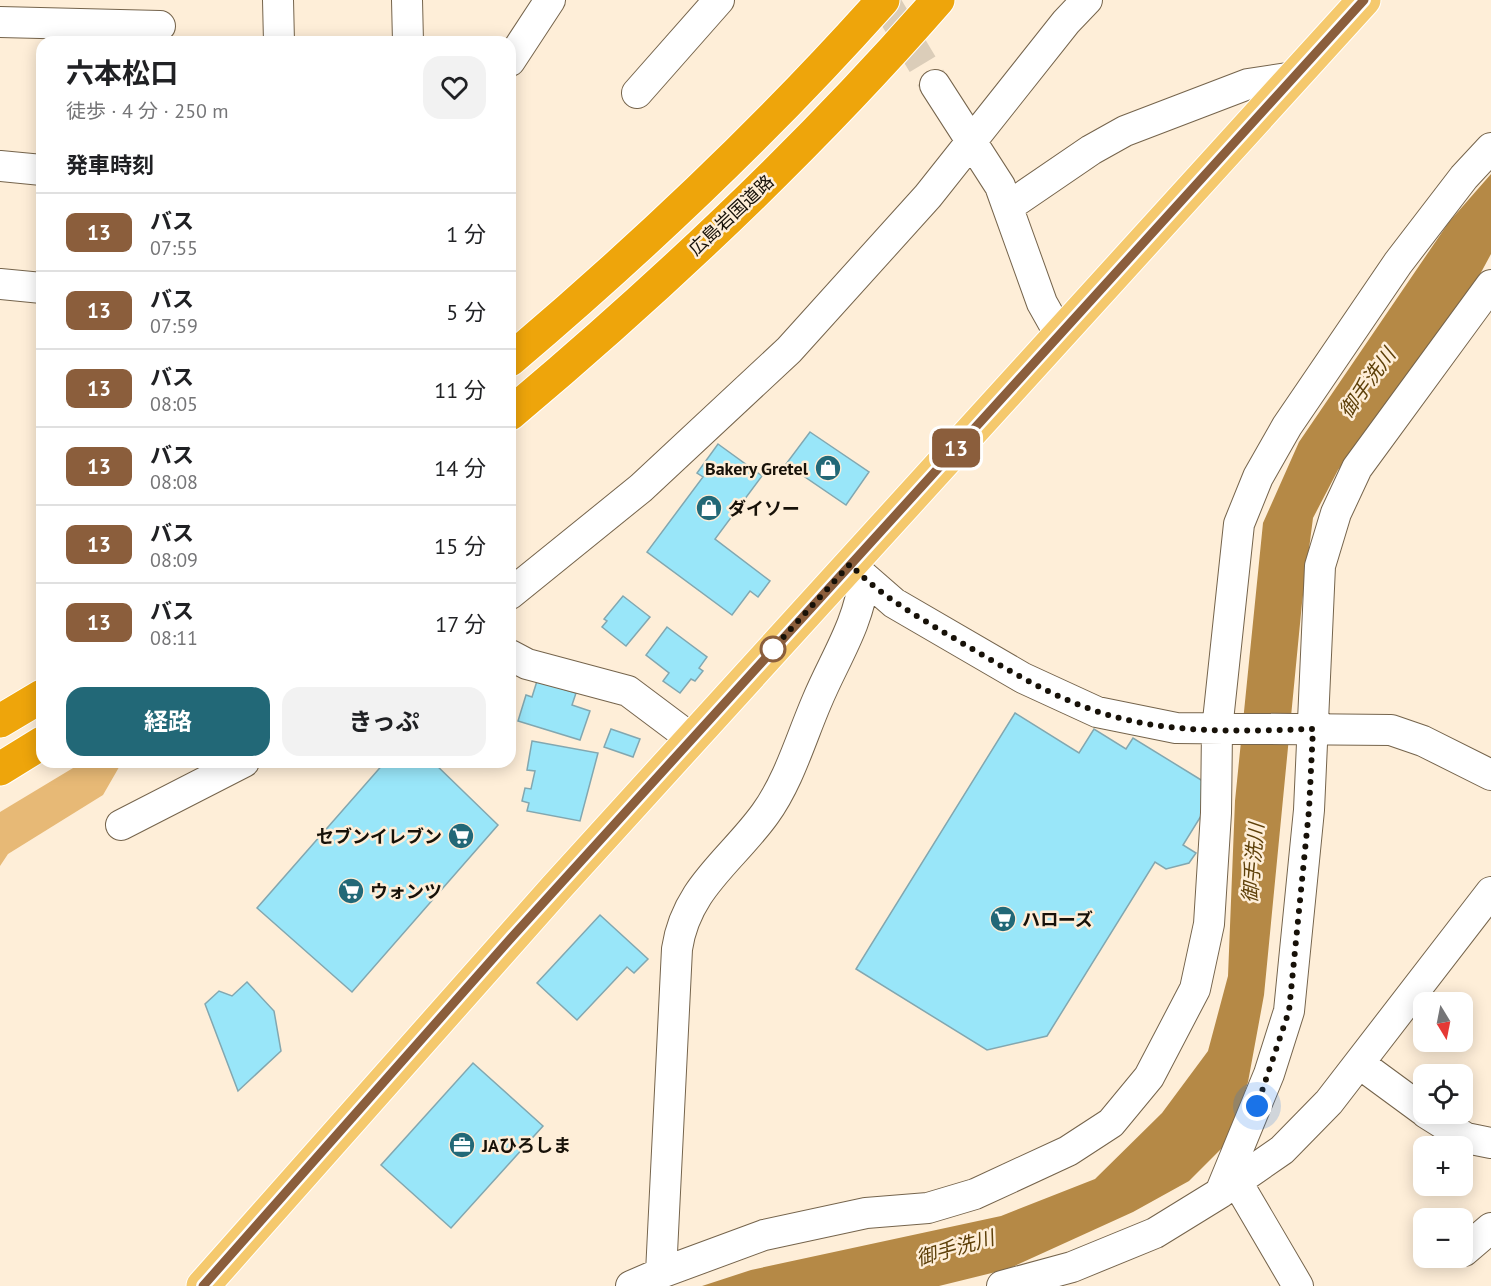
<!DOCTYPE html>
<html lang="ja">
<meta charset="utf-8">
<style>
body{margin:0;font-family:"PT Sans","Noto Sans JP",sans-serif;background:#f2f2f2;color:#202124;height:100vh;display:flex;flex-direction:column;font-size:22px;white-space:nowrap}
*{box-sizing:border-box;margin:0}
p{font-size:20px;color:#757577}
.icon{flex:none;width:33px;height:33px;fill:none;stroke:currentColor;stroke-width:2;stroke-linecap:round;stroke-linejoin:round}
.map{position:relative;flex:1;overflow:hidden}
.panel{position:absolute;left:36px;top:36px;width:480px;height:732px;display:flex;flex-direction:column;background:#fff;border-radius:18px;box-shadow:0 3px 15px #0003}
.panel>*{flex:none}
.badge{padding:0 12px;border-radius:9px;font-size:21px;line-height:39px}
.needle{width:39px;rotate:170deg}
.tools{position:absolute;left:1413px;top:992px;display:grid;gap:12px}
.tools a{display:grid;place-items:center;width:60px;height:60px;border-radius:12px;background:#fff;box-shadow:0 3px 15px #0003;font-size:30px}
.you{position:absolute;width:30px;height:30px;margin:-15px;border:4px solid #fff;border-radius:50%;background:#1a73e8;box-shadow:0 0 0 9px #1a73e833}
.map>.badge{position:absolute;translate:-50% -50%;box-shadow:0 0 0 3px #fff}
h2{padding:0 30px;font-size:22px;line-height:54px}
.round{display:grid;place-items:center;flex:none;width:63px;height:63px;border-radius:18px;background:#f2f2f2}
.headline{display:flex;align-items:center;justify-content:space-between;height:102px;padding:0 30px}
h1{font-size:28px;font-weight:700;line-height:45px}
.button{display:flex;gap:12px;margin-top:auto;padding:12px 30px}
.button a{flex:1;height:69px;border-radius:18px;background:#226877;color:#fff;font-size:24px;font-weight:700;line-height:69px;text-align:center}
.button a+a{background:#f2f2f2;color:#202124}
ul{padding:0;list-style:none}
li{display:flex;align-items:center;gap:18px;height:78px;padding:0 30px;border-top:2px solid #e0e0e0}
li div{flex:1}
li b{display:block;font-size:22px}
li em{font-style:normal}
li .badge{min-width:66px;font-weight:700;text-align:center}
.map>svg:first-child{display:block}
.forest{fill:#e7b976}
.water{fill:#b58946}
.building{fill:#99e6f9;stroke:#82a7b0;stroke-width:1.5}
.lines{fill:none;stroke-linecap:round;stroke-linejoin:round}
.minor-tunnel{stroke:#dbcdb9;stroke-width:30;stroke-dasharray:30 15;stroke-linecap:butt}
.minor-casing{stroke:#75644c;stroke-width:32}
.major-casing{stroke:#fff;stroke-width:35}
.highway-casing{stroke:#fff;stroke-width:35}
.minor{stroke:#fff;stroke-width:30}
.major{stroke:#f5c96d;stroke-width:33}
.highway{stroke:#eea50b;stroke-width:33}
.line-casing{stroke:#fff;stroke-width:14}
.line{stroke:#8b5e3c;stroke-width:9}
.walk{stroke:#171108;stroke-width:6;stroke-dasharray:0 10.8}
.stop-dot{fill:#fff;stroke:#8b5e3c;stroke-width:3}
.labels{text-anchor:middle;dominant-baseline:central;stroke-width:5;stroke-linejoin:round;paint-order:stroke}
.street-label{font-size:18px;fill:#171108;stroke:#feeed8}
.poi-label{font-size:18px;font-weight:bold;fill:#171108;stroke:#feeed8;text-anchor:start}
.water-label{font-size:20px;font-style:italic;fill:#5e4009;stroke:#feeed8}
</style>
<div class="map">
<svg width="1491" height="1286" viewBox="0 0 1491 1286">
<rect width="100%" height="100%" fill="#feeed8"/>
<!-- forest -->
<path class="forest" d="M83 762H122L103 795 8 854 0 866V812Z"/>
<!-- water -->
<path class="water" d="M1491 174V254L1471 291 1338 470 1313 518 1302 603 1264 995 1248 1082 1230 1140 1189 1181 1133 1212 1008 1269 939 1286H702L751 1270 1001 1216 1095 1179 1162 1113 1208 1051 1228 976 1235 801 1263 523 1299 442 1449 222Z"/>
<!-- building -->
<path class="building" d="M810 432 869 472 846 505 786 464Z
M718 444 762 476 715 539 770 581 758 597 750 591 732 615 647 552 703 477 697 473Z
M623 596 650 617 626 646 602 627 607 621 604 619Z
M667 627 707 657 699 668 703 671 695 681 691 679 680 693 663 681 669 673 646 655Z
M537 681 576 693 572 705 590 711 580 740 518 721 526 695 532 697Z
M1015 713 1079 753 1094 729 1126 749 1133 738 1206 783 1201 816 1183 845 1196 853 1189 863 1166 869 1155 862 1047 1036 987 1050 856 969Z
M611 729 640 739 633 757 604 747Z
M532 741 598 753 580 821 527 811 529 803 522 801 525 788 531 789 535 771 527 770Z
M385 762H433L498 825 352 992 257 908Z
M600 915 648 959 634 973 627 967 577 1020 537 983Z
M247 982 274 1011 281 1051 238 1091 205 1004 219 991 232 996Z
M473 1063 543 1126 451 1228 381 1165Z"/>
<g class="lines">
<!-- minor-tunnel -->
<path class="minor-tunnel" d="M884 0 935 85"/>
<!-- minor casing -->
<g class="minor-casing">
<path id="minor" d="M278 0 279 42
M407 0 408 42
M0 22 160 26
M510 61 550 0
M935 85 1000 186 1042 303 1060 335
M637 93 719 0
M0 166 42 170
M1009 206 1091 150 1125 131 1248 84 1294 77
M0 284 42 288
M855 569 894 603 1023 678 1097 712 1176 728 1391 730 1423 741 1491 775
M510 594 641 488 789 350 928 196 1066 22 1087 0
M510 655 527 664 628 691 692 739
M121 825 244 762
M1360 1064 1424 1111
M1426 1113 1466 1138 1491 1143
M1237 1182 1298 1286
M1220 1193 1269 1074 1289 1011 1309 810 1320 566 1336 513 1357 468 1491 285
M1464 1251 1491 1228
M661 1273 764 1235 866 1213 928 1208 975 1194 1068 1151 1111 1123 1149 1077 1195 989 1209 924 1216 813 1217 730 1239 524 1258 477 1287 426 1398 263 1464 177 1491 148
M631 1286 661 1273 677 949C686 888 731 861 765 814 789 781 801 738 817 701 834 660 859 624 864 578
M1002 1286 1072 1267 1155 1233 1220 1193 1282 1150 1329 1102 1491 892"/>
</g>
<!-- major casing -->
<g class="major-casing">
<path id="major" d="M203 1286 556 888 1364 0"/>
</g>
<!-- highway casing -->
<g class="highway-casing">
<path id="highway" d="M510 360C642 248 768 129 883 0
M510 414C662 286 807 150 938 0
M0 721 42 696
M0 769 42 743"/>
</g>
<!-- minor -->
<use href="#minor" class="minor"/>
<!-- major -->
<use href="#major" class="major"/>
<!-- highway -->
<use href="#highway" class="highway"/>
</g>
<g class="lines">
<!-- line casing -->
<g class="line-casing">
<path id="line" d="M203 1286 512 937 1364 0"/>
</g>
<!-- line -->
<use href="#line" class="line"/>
<!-- walk -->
<path class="walk" d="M773 649 771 651 850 564C882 598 922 619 962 643 1005 668 1048 695 1096 711 1165 735 1241 731 1313 729L1309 810 1289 1011 1257 1106"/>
</g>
<!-- icons -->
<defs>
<g id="shop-disc" transform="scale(1.35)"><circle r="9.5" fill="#226877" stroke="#feeed8"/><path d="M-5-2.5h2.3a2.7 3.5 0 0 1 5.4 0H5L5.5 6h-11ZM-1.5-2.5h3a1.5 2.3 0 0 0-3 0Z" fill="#fff"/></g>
<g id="supermarket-disc" transform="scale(1.35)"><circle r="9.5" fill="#226877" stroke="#feeed8"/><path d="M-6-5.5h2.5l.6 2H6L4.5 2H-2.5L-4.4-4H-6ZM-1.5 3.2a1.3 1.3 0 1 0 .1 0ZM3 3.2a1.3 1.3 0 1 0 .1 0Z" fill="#fff"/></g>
<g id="office-disc" transform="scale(1.35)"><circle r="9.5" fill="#226877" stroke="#feeed8"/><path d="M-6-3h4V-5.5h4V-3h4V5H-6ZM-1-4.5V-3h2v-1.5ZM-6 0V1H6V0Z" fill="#fff"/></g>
</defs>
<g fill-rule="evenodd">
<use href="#shop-disc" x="828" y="468"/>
<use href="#shop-disc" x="709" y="508"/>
<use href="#supermarket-disc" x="461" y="836"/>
<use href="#supermarket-disc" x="351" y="891"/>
<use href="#supermarket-disc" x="1003" y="919"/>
<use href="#office-disc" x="462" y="1145"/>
</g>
<!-- markers -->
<circle class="stop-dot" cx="773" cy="649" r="12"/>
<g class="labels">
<!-- street labels -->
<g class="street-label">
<text transform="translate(731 215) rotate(-43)">広島岩国道路</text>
</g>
<!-- poi labels -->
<g class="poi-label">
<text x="808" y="468" text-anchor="end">Bakery Gretel</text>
<text x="728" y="508">ダイソー</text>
<text x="442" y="836" text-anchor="end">セブンイレブン</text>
<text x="370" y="891">ウォンツ</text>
<text x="1022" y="919">ハローズ</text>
<text x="482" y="1145">JAひろしま</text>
</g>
<!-- water labels -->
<g class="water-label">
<text transform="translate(1367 383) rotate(-54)">御手洗川</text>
<text transform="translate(1253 863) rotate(-85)">御手洗川</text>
<text transform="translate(955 1248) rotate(-16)">御手洗川</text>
</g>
</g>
</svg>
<div class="tools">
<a><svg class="needle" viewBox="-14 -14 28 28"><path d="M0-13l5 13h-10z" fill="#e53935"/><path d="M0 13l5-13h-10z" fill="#757577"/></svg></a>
<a><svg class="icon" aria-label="locate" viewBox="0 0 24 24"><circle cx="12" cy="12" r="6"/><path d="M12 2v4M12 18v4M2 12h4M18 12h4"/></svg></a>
<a>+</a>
<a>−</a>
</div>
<div class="you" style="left:1257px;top:1106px"></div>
<b class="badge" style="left:956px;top:448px;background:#8b5e3c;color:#fff">13</b>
<section class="panel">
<div class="headline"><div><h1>六本松口</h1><p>徒歩 · 4 分 · 250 m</p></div><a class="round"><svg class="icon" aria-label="heart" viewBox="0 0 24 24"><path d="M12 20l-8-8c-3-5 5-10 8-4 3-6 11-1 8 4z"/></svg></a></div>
<h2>発車時刻</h2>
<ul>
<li><span class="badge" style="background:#8b5e3c;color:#fff">13</span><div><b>バス</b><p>07:55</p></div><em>1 分</em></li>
<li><span class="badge" style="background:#8b5e3c;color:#fff">13</span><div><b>バス</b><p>07:59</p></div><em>5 分</em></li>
<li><span class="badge" style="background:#8b5e3c;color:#fff">13</span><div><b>バス</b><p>08:05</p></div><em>11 分</em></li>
<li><span class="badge" style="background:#8b5e3c;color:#fff">13</span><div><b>バス</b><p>08:08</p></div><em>14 分</em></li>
<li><span class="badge" style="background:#8b5e3c;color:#fff">13</span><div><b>バス</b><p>08:09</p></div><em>15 分</em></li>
<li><span class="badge" style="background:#8b5e3c;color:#fff">13</span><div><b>バス</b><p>08:11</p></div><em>17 分</em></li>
</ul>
<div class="button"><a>経路</a><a>きっぷ</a></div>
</section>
</div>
